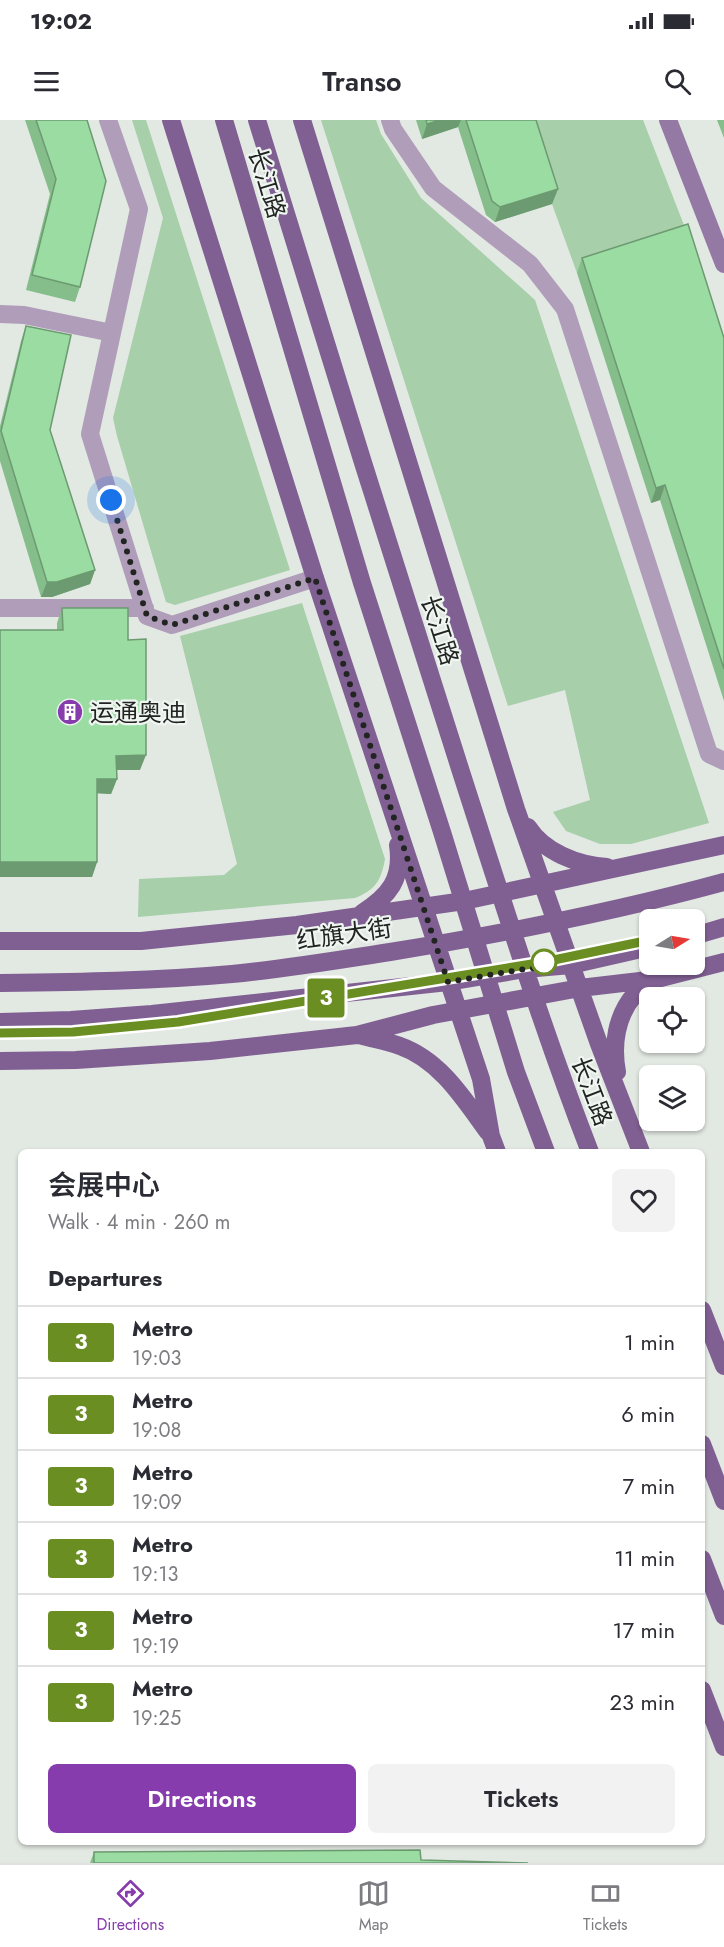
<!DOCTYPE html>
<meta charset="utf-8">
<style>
body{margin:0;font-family:Jost,"Noto Sans SC",sans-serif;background:#f2f2f3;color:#2b2b33;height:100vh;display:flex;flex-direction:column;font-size:22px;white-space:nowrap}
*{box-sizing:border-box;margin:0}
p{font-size:20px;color:#7c7c81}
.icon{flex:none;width:33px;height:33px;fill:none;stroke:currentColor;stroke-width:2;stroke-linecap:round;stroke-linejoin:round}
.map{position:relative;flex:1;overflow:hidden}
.drawer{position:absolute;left:18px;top:1029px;width:687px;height:696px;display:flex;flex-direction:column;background:#fff;border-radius:9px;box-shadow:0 2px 4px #0004}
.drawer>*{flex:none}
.badge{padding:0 12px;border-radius:4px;font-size:21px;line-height:39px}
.needle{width:39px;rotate:79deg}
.controls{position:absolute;left:639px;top:789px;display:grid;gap:12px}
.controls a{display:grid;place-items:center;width:66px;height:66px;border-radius:9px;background:#fff;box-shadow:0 2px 4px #0004;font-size:30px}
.you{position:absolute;width:30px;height:30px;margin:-15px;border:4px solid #fff;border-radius:50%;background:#1a73e8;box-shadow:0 0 0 9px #1a73e833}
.map>.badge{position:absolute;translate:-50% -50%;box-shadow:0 0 0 3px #fff}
h2{padding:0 30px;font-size:22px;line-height:54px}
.round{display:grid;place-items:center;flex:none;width:63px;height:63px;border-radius:9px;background:#f2f2f3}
.headline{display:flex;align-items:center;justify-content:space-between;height:102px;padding:0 30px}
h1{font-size:28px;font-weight:600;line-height:45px}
.cta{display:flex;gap:12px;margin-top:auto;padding:12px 30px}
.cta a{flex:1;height:69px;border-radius:9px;background:#873cad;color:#fff;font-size:24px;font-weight:600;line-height:69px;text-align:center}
.cta a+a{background:#f2f2f3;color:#2b2b33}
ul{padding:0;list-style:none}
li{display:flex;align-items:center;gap:18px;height:72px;padding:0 30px;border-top:2px solid #e1e1e2}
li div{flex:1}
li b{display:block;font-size:22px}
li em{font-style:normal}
li .badge{min-width:66px;font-weight:700;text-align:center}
.status{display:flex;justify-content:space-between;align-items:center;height:42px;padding:0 30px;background:#fff;direction:ltr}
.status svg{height:16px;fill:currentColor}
header{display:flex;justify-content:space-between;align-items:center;height:78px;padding:0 30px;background:#fff;font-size:27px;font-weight:600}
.menu{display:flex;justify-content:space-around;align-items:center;height:84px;border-top:2px solid #e1e1e2;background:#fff;font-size:16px;color:#7c7c81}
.menu a{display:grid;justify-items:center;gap:3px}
.menu .active{color:#873cad}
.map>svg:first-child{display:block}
.green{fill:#a6cfaa}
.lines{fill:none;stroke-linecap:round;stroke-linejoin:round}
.street{stroke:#af9dba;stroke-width:18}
.secondary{stroke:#9479a4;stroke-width:18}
.primary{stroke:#805f93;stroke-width:18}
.wall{fill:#85bd8b}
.shaded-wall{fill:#6c9a71}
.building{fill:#9bdca2;stroke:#6c9a71;stroke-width:1.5}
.line-casing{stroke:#fff;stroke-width:14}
.line{stroke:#6b8e23;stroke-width:9}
.walk{stroke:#222422;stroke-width:6;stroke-dasharray:0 10.8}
.stop-dot{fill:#fff;stroke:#6b8e23;stroke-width:3}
.labels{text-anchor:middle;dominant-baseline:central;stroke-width:4.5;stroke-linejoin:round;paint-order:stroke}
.street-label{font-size:24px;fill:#222422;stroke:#eff5f0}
.poi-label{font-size:24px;fill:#222422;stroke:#eff5f0;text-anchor:start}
</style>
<div class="status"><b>19:02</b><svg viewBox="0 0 49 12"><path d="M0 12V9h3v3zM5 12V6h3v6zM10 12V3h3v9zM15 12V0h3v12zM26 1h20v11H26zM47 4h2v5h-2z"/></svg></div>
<header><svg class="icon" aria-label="menu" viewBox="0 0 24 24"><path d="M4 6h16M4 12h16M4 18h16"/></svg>Transo<svg class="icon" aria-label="search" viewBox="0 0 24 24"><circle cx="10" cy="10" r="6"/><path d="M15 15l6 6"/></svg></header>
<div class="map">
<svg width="724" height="1743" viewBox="0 0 724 1743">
<rect width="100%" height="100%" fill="#e2e8e2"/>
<!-- green -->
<path class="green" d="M132 0H146L290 450 175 485 166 482 117 316 113 298 163 98Z
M321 0H376L381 14 421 78 535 180 709 703 631 724H600L566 711 553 692 590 680 565 570 508 586Z
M526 0H643L689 118 577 153 552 84Z
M302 483 385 739C381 761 375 770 355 778L138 797 139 759 224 755 237 744 180 516Z"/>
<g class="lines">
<!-- street -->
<path class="street" d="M108 0 139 89 90 314 147 496 172 505 315 458
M390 0 393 9 433 68 530 144 565 189 709 634 724 641
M0 194 24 195 112 213
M0 488H145"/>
<!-- secondary -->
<path class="secondary" d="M668 0 724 144"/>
<!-- primary -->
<path class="primary" d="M171 0 315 458 481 959 491 1016 497 1032
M224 0 362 463 442 712 516 952 546 1032
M257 0C324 219 392 437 462 655 503 782 542 908 590 1032
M302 0 516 689 599 924 641 1032
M528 707C544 732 577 745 607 747
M362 793C389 776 403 759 398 725
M694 816 724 807
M0 821H141L297 805 464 781 724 725
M0 863C77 862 155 861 232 854 285 849 338 840 390 832 502 814 614 792 724 762
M0 902 71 900 152 894 448 862 525 849 571 845 650 827
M359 915C372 919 387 921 400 926 440 940 464 979 488 1012
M0 941 76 940 210 931 357 915 433 895 580 868 657 859 724 842
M617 952C612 925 616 896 635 874 640 868 648 864 655 860
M702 1190 724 1246
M702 1324 724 1381
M702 1439 724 1496
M702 1570 724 1627"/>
</g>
<!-- wall -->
<path class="wall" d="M25 0H87L80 167 75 182 26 170 50 74Z
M416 0H536L558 69 552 84 495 102 486 95 458 7 422 19Z
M717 0H724V18Z
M582 138 724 218V581L660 380 651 383 577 153Z
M26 206 50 310 95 450 90 464 52 477H41L0 341V306L21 221Z
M62 488 128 520 140 650H117V659L111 674 97 673V742L92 757H0V510H57V503Z
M94 1732 421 1740 528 1743H90Z"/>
<!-- shaded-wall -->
<path class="shaded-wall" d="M440 0H461L458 7 422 19 427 4Z
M558 69 552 84 495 102 500 87Z
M665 365 660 380 651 383 656 368Z
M95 450 90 464 52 477H41L47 462Z
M146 635 140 650H111L116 636Z
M97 659H117L111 674 92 673Z
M0 742H97L92 757H0Z"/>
<!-- building -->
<path class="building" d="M36 0H87L106 61 80 167 32 155 56 59Z
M426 0H440L427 4Z
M466 0H536L558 69 500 87 492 81Z
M688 104 724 218V549L665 365 656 368 582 138Z
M26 206 71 215 50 310 95 450 57 462H47L1 311Z
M62 488H128V520L146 519V635L116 636 117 659H97V742H0V510H63Z
M420 1730 421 1740 528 1743H94V1732Z"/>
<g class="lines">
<!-- line casing -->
<g class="line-casing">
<path id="line" d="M0 913 73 912 178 902 544 842 650 820"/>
</g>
<!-- line -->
<use href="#line" class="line"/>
<!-- walk -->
<path class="walk" d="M111 380 147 496 172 505 315 458 448 862 525 849 548 847 544 842"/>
</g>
<!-- icons -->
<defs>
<g id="building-disc" transform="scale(1.35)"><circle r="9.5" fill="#873cad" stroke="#eff5f0"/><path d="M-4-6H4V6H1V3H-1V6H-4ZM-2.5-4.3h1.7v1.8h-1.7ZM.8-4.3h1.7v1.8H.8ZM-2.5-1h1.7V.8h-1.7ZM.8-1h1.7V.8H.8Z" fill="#fff"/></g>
</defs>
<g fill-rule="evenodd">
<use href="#building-disc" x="70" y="592"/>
</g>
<!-- markers -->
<circle class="stop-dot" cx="544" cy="842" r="12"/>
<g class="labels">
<!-- street labels -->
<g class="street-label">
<text transform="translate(267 63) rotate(73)">长江路</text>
<text transform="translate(440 510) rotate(72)">长江路</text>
<text transform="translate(344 814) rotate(-8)">红旗大街</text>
<text transform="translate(592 971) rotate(69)">长江路</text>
</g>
<!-- poi labels -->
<g class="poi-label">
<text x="90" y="592">运通奥迪</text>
</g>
</g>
</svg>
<div class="controls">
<a><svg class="needle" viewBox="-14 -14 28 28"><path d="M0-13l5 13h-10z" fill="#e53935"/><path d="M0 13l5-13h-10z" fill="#7c7c81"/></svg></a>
<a><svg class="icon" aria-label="locate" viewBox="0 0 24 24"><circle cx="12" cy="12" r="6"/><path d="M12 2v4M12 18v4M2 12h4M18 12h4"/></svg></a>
<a><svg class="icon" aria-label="layers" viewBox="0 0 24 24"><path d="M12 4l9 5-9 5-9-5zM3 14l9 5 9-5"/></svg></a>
</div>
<div class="you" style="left:111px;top:380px"></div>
<b class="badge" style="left:326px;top:878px;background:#6b8e23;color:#fff">3</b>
<section class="drawer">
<div class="headline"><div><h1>会展中心</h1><p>Walk · 4 min · 260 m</p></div><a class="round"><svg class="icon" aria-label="heart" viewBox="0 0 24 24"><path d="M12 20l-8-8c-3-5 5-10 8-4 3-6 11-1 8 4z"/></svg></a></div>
<h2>Departures</h2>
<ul>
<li><span class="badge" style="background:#6b8e23;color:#fff">3</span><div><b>Metro</b><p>19:03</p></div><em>1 min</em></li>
<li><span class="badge" style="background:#6b8e23;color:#fff">3</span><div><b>Metro</b><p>19:08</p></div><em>6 min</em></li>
<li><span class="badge" style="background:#6b8e23;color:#fff">3</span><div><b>Metro</b><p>19:09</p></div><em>7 min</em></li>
<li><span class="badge" style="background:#6b8e23;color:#fff">3</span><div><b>Metro</b><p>19:13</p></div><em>11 min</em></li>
<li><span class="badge" style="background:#6b8e23;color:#fff">3</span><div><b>Metro</b><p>19:19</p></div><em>17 min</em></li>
<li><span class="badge" style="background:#6b8e23;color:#fff">3</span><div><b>Metro</b><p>19:25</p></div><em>23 min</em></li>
</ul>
<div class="cta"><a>Directions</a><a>Tickets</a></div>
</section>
</div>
<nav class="menu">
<a class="active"><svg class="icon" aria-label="directions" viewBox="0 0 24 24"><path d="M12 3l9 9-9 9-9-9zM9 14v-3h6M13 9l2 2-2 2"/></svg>Directions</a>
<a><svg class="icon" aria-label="map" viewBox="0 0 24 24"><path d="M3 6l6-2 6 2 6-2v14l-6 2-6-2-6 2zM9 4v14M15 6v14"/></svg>Map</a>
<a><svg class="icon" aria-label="tickets" viewBox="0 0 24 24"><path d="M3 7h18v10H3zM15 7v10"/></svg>Tickets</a>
</nav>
